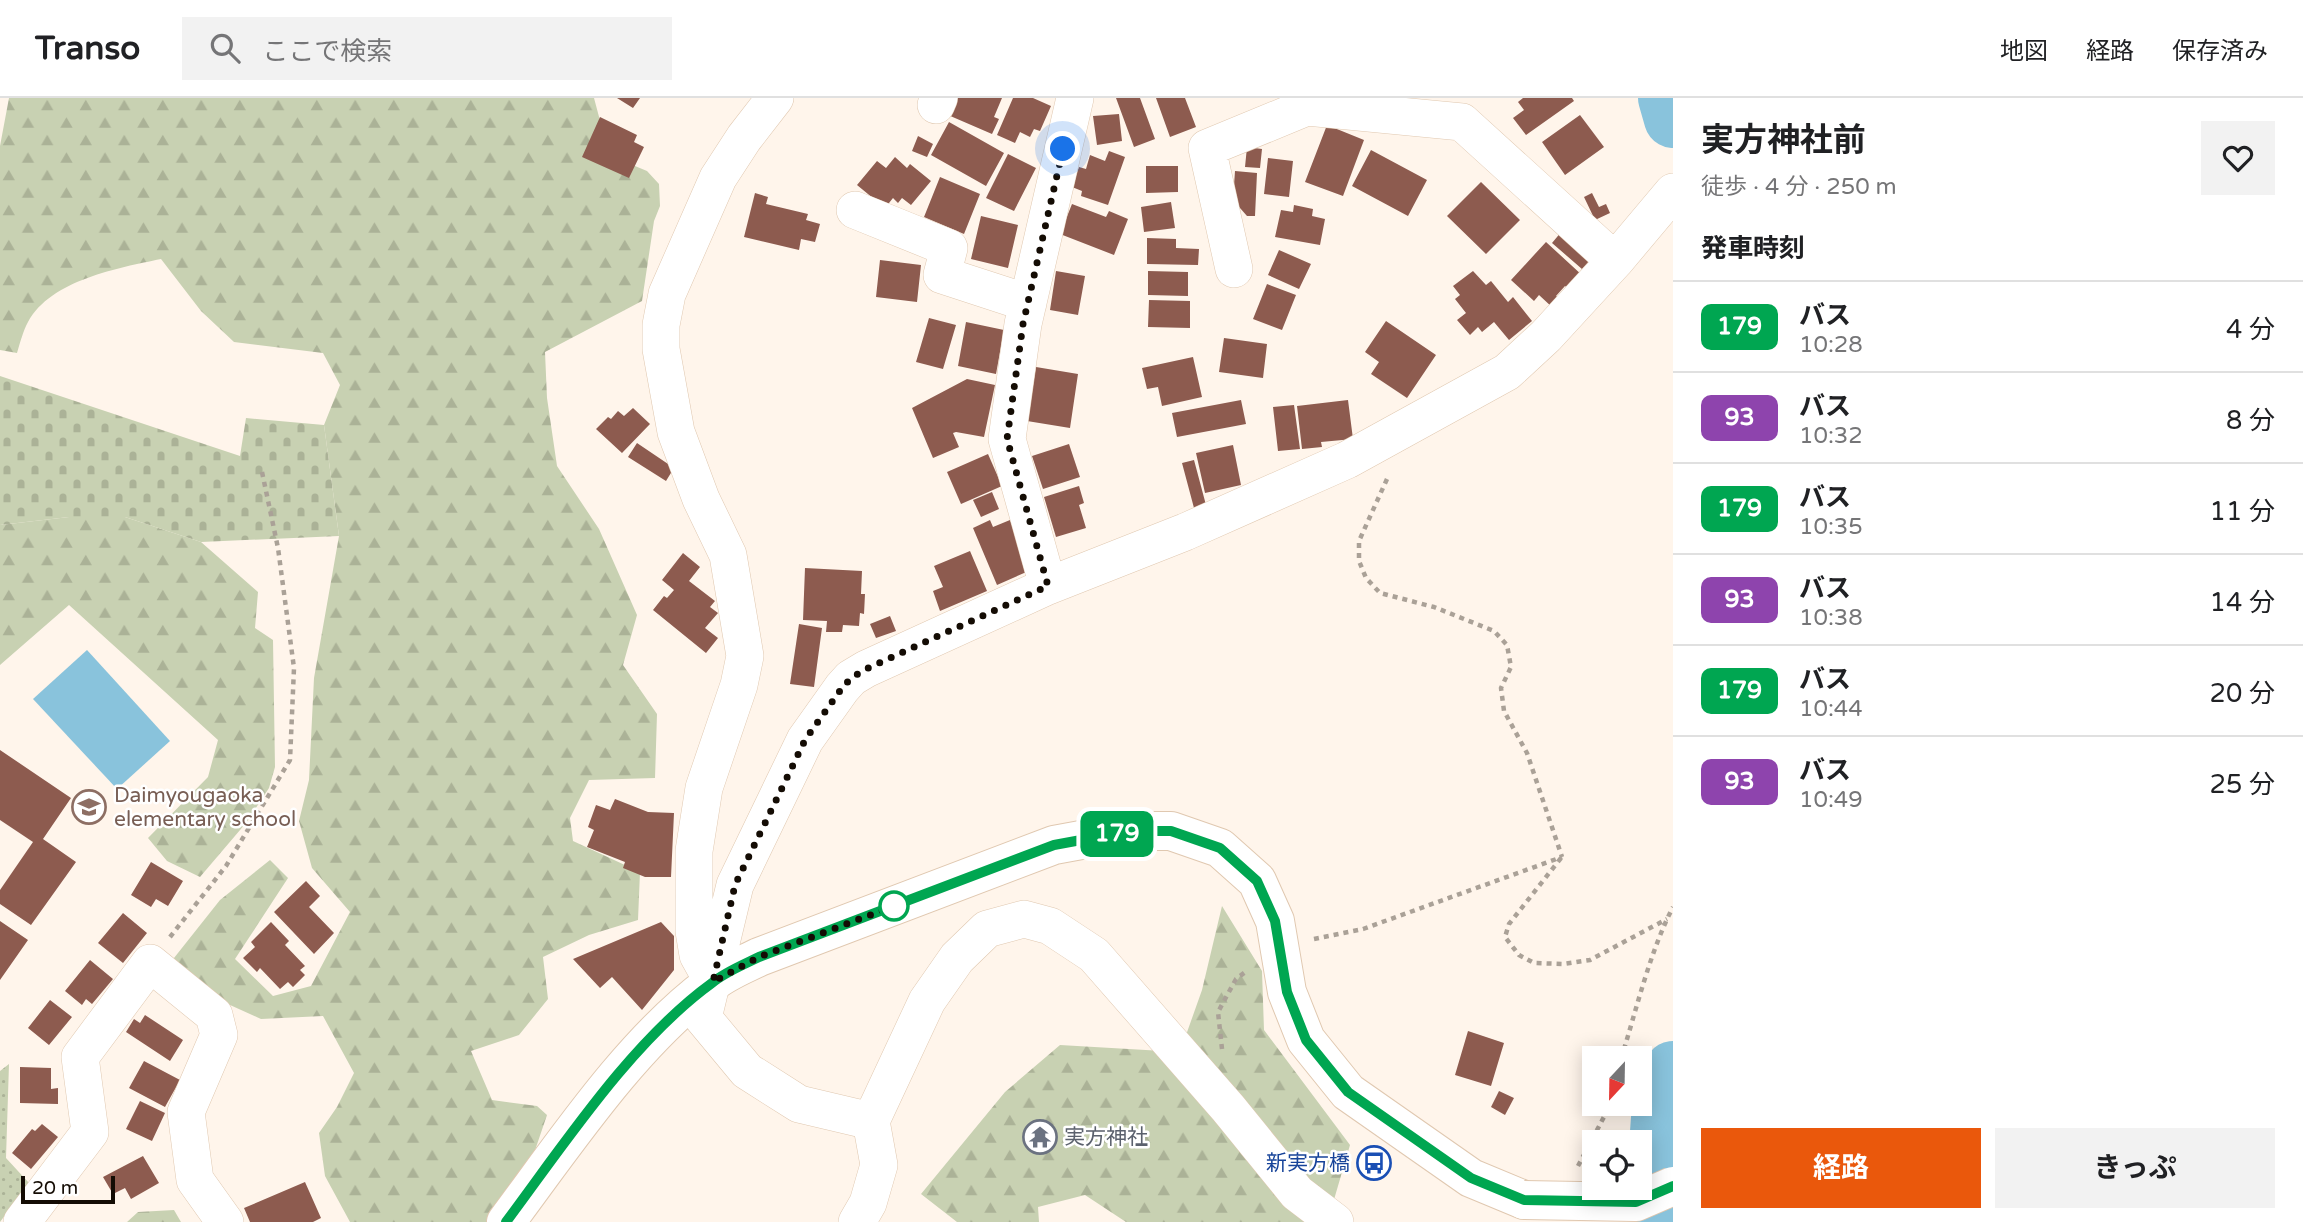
<!DOCTYPE html>
<html lang="ja">
<meta charset="utf-8">
<style>
body{margin:0;font-family:"Varela Round","Noto Sans JP",sans-serif;background:#f2f2f2;color:#202124;height:100vh;display:flex;flex-direction:column;font-size:26px;white-space:nowrap}
*{box-sizing:border-box;margin:0}
p{font-size:23px;color:#757577}
.icon{flex:none;width:38px;height:38px;fill:none;stroke:currentColor;stroke-width:2;stroke-linecap:round;stroke-linejoin:round}
.map{position:relative;flex:1;overflow:hidden}
.panel{display:flex;flex-direction:column;background:#fff;width:630px}
.panel>*{flex:none}
.badge{padding:0 14px;border-radius:10px;font-size:24px;line-height:46px}
.needle{width:46px;rotate:202deg}
.controls{position:absolute;left:1582px;top:948px;display:grid;gap:14px}
.controls a{display:grid;place-items:center;width:70px;height:70px;border-radius:0px;background:#fff;box-shadow:0 4px 18px #0003;font-size:35px}
.scale{position:absolute;left:21px;bottom:18px;width:94px;box-sizing:border-box;padding-left:7px;border:4px solid #140c04;border-top:0;font-size:19px;line-height:24px;white-space:nowrap;color:#140c04;-webkit-text-stroke:5px #fff;paint-order:stroke}
.you{position:absolute;width:35px;height:35px;margin:-18px;border:5px solid #fff;border-radius:50%;background:#1a73e8;box-shadow:0 0 0 10px #1a73e833}
.map>.badge{position:absolute;translate:-50% -50%;box-shadow:0 0 0 4px #fff}
h2{padding:0 28px;font-size:26px;line-height:63px}
.round{display:grid;place-items:center;flex:none;width:74px;height:74px;border-radius:0px;background:#f2f2f2}
.head{display:flex;align-items:center;justify-content:space-between;height:119px;padding:0 28px}
h1{font-size:33px;font-weight:700;line-height:52px}
.action{display:flex;gap:14px;margin-top:auto;padding:14px 28px}
.action a{flex:1;height:80px;border-radius:0px;background:#ea580c;color:#fff;font-size:28px;font-weight:700;line-height:80px;text-align:center}
.action a+a{background:#f2f2f2;color:#202124}
ul{padding:0;list-style:none}
li{display:flex;align-items:center;gap:21px;height:91px;padding:0 28px;border-top:2px solid #e0e0e0}
li div{flex:1}
li b{display:block;font-size:26px}
li em{font-style:normal}
li .badge{min-width:77px;font-weight:700;text-align:center}
header{display:flex;align-items:center;gap:42px;box-sizing:border-box;height:98px;padding:0 35px;background:#fff;border-bottom:2px solid #e0e0e0}
header strong{font-size:33px}
nav{display:flex;gap:38px;margin-inline-start:auto;font-size:24px}
.search{width:490px;height:63px;background:#f2f2f2;display:flex;align-items:center;gap:18px;box-sizing:border-box;padding:0 24px;border-radius:0px;color:#757577;font-size:26px}
main{display:flex;flex:1;min-height:0}
.map>svg:first-child{display:block}
.forest{fill:url(#forest-firs)}
.cemetery{fill:url(#cemetery-stones)}
.park{fill:url(#park-dots)}
.water{fill:#89c3dc}
.lines{fill:none;stroke-linecap:round;stroke-linejoin:round}
.river{stroke:#89c3dc;stroke-width:58}
.building{fill:#8d5b4f}
.minor-casing{stroke:#e0c8b0;stroke-width:38}
.tertiary-casing{stroke:#e0c8b0;stroke-width:40}
.path{stroke:#aaa197;stroke-width:4.5;stroke-dasharray:5 5;stroke-linecap:butt}
.minor{stroke:#fff;stroke-width:37}
.tertiary{stroke:#fff;stroke-width:38}
.tertiary-bridge-casing{stroke:#e0c8b0;stroke-width:40;stroke-linecap:butt}
.tertiary-bridge{stroke:#fff;stroke-width:38}
.line-casing{stroke:#fff;stroke-width:16}
.line{stroke:#00a651;stroke-width:10}
.walk{stroke:#140c04;stroke-width:7;stroke-dasharray:0 12.6}
.stop-dot{fill:#fff;stroke:#00a651;stroke-width:3.5}
.labels{text-anchor:middle;dominant-baseline:central;stroke-width:5;stroke-linejoin:round;paint-order:stroke}
.education-label{font-size:21px;fill:#785e54;stroke:#fff;text-anchor:start}
.worship-label{font-size:21px;fill:#5b616d;stroke:#fff;text-anchor:start}
.transit-label{font-size:21px;fill:#164399;stroke:#fff;text-anchor:end}
</style>
<header>
<strong>Transo</strong>
<div class="search"><svg class="icon" aria-label="search" viewBox="0 0 24 24"><circle cx="10" cy="10" r="6"/><path d="M15 15l6 6"/></svg>ここで検索</div>
<nav><a>地図</a><a>経路</a><a>保存済み</a></nav>
</header>
<main>
<div class="map">
<svg width="1673" height="1124" viewBox="0 0 1673 1124">
<defs>
<pattern id="forest-firs" width="22" height="20" patternUnits="userSpaceOnUse" patternTransform="scale(1.75)"><rect width="22" height="20" fill="#c8d1b2"/><path d="M5 1l3.5 6h-7zM16 11l3.5 6h-7z" fill="#abb297"/></pattern>
<pattern id="cemetery-stones" width="16" height="16" patternUnits="userSpaceOnUse" patternTransform="scale(1.75)"><rect width="16" height="16" fill="#c8d1b2"/><path d="M2 7V4a2 2 0 0 1 4 0v3zM10 15v-3a2 2 0 0 1 4 0v3z" fill="#abb297"/></pattern>
<pattern id="park-dots" width="8" height="8" patternUnits="userSpaceOnUse" patternTransform="scale(1.75)"><rect width="8" height="8" fill="#c8d1b2"/><path d="M2 2h.1M6 6h.1" fill="none" stroke="#abb297" stroke-width="1.8" stroke-linecap="round"/></pattern>
</defs>
<rect width="100%" height="100%" fill="#fff5eb"/>
<!-- forest -->
<path class="forest" d="M9 0H594L606 45 623 63 647 73 659 86 660 108 654 123 642 203 545 254 547 300 557 368 599 431 637 517 623 567 657 616 655 680 589 682 570 720 573 743 640 774 638 822 589 837 543 859 548 901 519 937 471 953 492 1002 537 1008 547 1017 529 1070 487 1124H350L325 1078 319 1035 337 1009 354 975 323 918 261 921 219 902 178 876 174 860 220 802 270 762 288 780 235 861 273 898 311 888 350 814 312 770 299 723 309 682 314 580 339 438 324 327 340 287 323 255 234 244 201 213 161 161C118 170 51 182 28 224 23 233 20 245 17 255L0 252V48Z
M69 419H125L201 444 258 494 255 530 273 542 275 669 269 690 246 725 200 779 167 763 148 740 208 679 218 642 69 507 0 567V427Z
M1222 808 1262 873 1264 932 1350 1047 1333 1105 1350 1124H1126L1085 1097 1038 1109 1039 1124H957L921 1096 1005 994 1060 947 1180 954 1202 892Z
M174 1112 181 1124H127L138 1114Z"/>
<!-- cemetery -->
<path class="cemetery" d="M0 278 240 358 246 320 324 327 339 438 201 444 125 419H69L0 427Z"/>
<!-- park -->
<path class="park" d="M9 966 6 1060 29 1085 0 1124V973Z"/>
<!-- water -->
<path class="water" d="M87 552 170 643 117 691 33 601Z"/>
<g class="lines">
<!-- river -->
<path class="river" d="M1667 0 1673 21
M1665 1124 1655 1091 1660 1020 1673 972"/>
</g>
<!-- building -->
<path class="building" d="M617 0H640L633 10Z
M955 0H1002L994 19 999 21 992 36 948 17Z
M1013 0H1033L1051 8 1040 33 1034 31 1030 39 1020 34 1015 45 997 37Z
M1116 0H1140L1155 41 1134 49Z
M1156 0H1185L1196 29 1170 39Z
M1523 0H1572L1574 3 1526 37 1513 20 1524 12 1518 4Z
M1119 16 1122 43 1097 47 1093 18Z
M1580 17 1604 49 1565 77 1542 44Z
M600 19 637 37 634 44 644 49 629 80 582 59Z
M949 24 1004 55 986 88 931 57Z
M1327 27 1364 42 1343 98 1305 84Z
M918 38 933 46 927 59 912 53Z
M1247 49 1262 51 1260 70 1245 69Z
M1371 52 1427 82 1408 118 1352 88Z
M1109 53 1125 59 1108 107 1081 98 1082 93 1072 89 1079 69 1086 71 1090 57 1105 63Z
M1008 56 1036 70 1014 113 986 100Z
M895 59 907 70 910 66 931 83 911 107 902 100 898 105 893 100 885 110 857 87 877 63 886 70Z
M1268 60 1293 63 1289 99 1264 96Z
M1146 68H1178V94L1146 95Z
M1235 73 1257 75 1255 118H1247L1233 102Z
M940 79 980 96 964 136 924 119Z
M1481 84 1520 122 1486 156 1447 118Z
M755 95 768 99 766 106 808 116 806 122 820 126 815 144 801 141 799 152 744 139Z
M1592 95 1599 109 1606 106 1610 115 1595 122 1584 99Z
M1171 104 1175 130 1144 134 1141 109Z
M1072 106 1106 119 1109 113 1128 121 1114 157 1060 136Z
M1294 107 1313 111 1312 118 1325 121 1320 147 1275 139 1281 112 1293 114Z
M981 118 1018 127 1008 170 971 161Z
M1562 133 1592 160 1582 171 1552 145Z
M1147 140 1176 141V150L1199 151 1198 167 1147 166Z
M1546 144 1583 178 1570 192 1565 188 1556 198 1561 201 1553 210 1539 197 1534 203 1511 182Z
M1279 152 1311 166 1299 191 1268 177Z
M880 162 921 167 917 204 876 199Z
M1056 173 1085 178 1078 217 1050 212Z
M1148 173 1188 174V198L1148 197Z
M1473 173 1486 187 1491 183 1508 204 1513 199 1532 223 1509 242 1494 224 1482 234 1478 229 1470 237 1457 222 1466 215 1455 201 1460 197 1453 188Z
M1267 186 1296 197 1282 232 1253 221Z
M1149 202 1190 203V230L1148 229Z
M929 220 956 227 943 271 916 264Z
M1386 223 1436 257 1407 300 1371 276 1379 264 1365 254Z
M966 224 1004 232 996 276 958 268Z
M1224 240 1267 246 1263 280 1219 274Z
M1193 259 1202 299 1162 308 1158 289 1147 291 1142 270Z
M1036 269 1078 276 1070 330 1027 323Z
M967 281 995 287 984 339 956 334 953 335 959 349 933 360 912 310Z
M1241 302 1246 326 1177 339 1172 315Z
M1348 302 1353 341 1321 344 1322 349 1302 351 1297 308Z
M1294 307 1300 351 1278 353 1273 309Z
M633 310 650 326 622 355 596 331 608 319 611 321 618 313 624 318Z
M637 345 674 370 666 383 628 359Z
M1069 346 1080 379 1043 391 1032 358Z
M1233 347 1241 387 1205 395 1196 355Z
M988 356 1002 388 961 406 947 374Z
M1194 362 1206 407 1194 410 1182 365Z
M1079 388 1084 405 1079 407 1086 430 1056 439 1044 399Z
M992 394 999 411 981 419 973 402Z
M990 422 993 429 1010 422 1031 472 997 487 973 430Z
M970 453 987 493 940 513 933 493 943 489 934 468Z
M683 455 700 469 689 483 715 503 710 509 718 515 705 530 718 540 706 555 653 512 664 498 667 500 674 492 662 482Z
M805 470 862 473 861 496H865L864 516 860 515 859 528 843 527 842 534H826L827 523 803 522Z
M890 518 896 533 876 540 870 526Z
M799 526 822 530 814 589 790 586Z
M0 652 71 700 43 741 76 764 31 827 0 806V792L33 744 0 722Z
M615 701 648 714 674 715 671 779H645L623 770 625 764 587 749 594 732 588 729 596 707 610 712Z
M151 764 183 783 168 808 156 801 151 809 131 797Z
M306 783 320 798 309 809 334 835 314 856 274 814Z
M123 815 147 835 123 865 98 845Z
M0 823 28 842 0 882Z
M271 824 289 843 285 847 305 868 300 872 305 877 293 889 288 884 280 891 260 870 257 874 243 860 255 849 251 844Z
M661 824 674 838V872L642 912 612 879 600 890 573 861Z
M90 862 113 881 92 906 86 901 82 907 65 893Z
M50 902 72 919 49 947 28 930Z
M145 917 183 942 170 963 126 934 134 921 140 925Z
M1468 933 1504 945 1491 988 1455 977Z
M144 963 180 982 165 1009 129 990Z
M20 969 51 970V991L58 990V1006L20 1005Z
M1499 993 1514 1000 1505 1017 1491 1009Z
M140 1003 165 1015 152 1043 126 1031Z
M42 1026 58 1039 31 1071 12 1055 32 1031 35 1033Z
M143 1058 159 1085 131 1101 125 1090 113 1096 103 1079Z
M305 1084 321 1120 313 1124H250L244 1110Z"/>
<g class="lines">
<!-- minor casing -->
<g class="minor-casing">
<path id="minor" d="M936 7 939 0
M855 112 949 150 942 177 1028 205
M1234 171 1207 50 1307 9 1462 24 1615 163
M1048 488 1007 341 1023 226 1075 0
M713 884 698 857 694 833V753L704 690 739 587 745 558 728 457 701 401 676 334 661 251V227L667 196 718 80 744 40 775 0
M871 1023 799 1006 747 973 703 920 735 787 805 642 842 590 851 580 866 571 1048 488 1185 434 1347 362 1507 274 1546 238 1615 163 1673 94
M22 1124 90 1034 80 959 150 865 214 917 219 937 186 1014 195 1082 225 1124
M857 1124 868 1105 879 1067 871 1023 927 903 957 860 987 831 1024 821 1050 828 1094 857 1228 1010 1297 1095 1335 1124"/>
</g>
<!-- tertiary casing -->
<g class="tertiary-casing">
<path id="tertiary" d="M506 1124C565 1045 632 944 712 885 725 874 743 867 759 859L1054 747 1130 733H1171L1220 750 1257 783 1275 823 1287 894 1306 942 1348 994 1471 1080 1524 1102"/>
</g>
<!-- path -->
<path class="path" d="M1387 381 1359 443V463L1366 480 1380 495 1434 509 1494 533 1507 547 1511 569 1501 590 1504 613 1527 655 1562 759
M1561 760 1509 826 1505 839 1519 857 1534 865 1563 866 1590 862 1667 821
M170 839 226 768 290 662 294 570 278 450 262 374
M1314 841 1363 831 1562 759
M1222 951 1218 914 1236 881 1248 872
M1621 961C1636 913 1650 853 1673 809
M1578 1068 1605 1017 1608 1006"/>
<!-- minor -->
<use href="#minor" class="minor"/>
<!-- tertiary -->
<use href="#tertiary" class="tertiary"/>
<!-- tertiary-bridge casing -->
<g class="tertiary-bridge-casing">
<path id="tertiary-bridge" d="M1524 1102 1636 1104 1673 1088"/>
</g>
<!-- tertiary-bridge -->
<use href="#tertiary-bridge" class="tertiary-bridge"/>
</g>
<g class="lines">
<!-- line casing -->
<g class="line-casing">
<path id="line" d="M506 1124C565 1045 632 943 712 885 725 874 743 867 759 859L1054 747 1130 733H1171L1220 750 1257 783 1275 823 1287 894 1306 942 1348 994 1471 1080 1524 1102 1636 1104 1673 1088"/>
</g>
<!-- line -->
<use href="#line" class="line"/>
<!-- walk -->
<path class="walk" d="M894 808 759 859 713 884 735 787 782 690 805 642 842 590 851 580 866 571 1048 488 1007 341 1023 226 1063 51"/>
</g>
<!-- icons -->
<defs>
<g id="school-ring" transform="scale(1.75)"><circle r="9.5" fill="#fff" stroke="#8d6e63" stroke-width="1.5"/><path d="M0-5L7-2L0 1L-7-2ZM-4 1L0 2.5L4 1V4Q0 6-4 4Z" fill="#8d6e63"/></g>
<g id="temple-ring" transform="scale(1.75)"><circle r="9.5" fill="#fff" stroke="#6b7280" stroke-width="1.5"/><path d="M0-6L5-2H3V0L6.5 2.5H4V6H1.5V3h-3V6H-4V2.5H-6.5L-3 0V-2H-5Z" fill="#6b7280"/></g>
<g id="bus-ring" transform="scale(1.75)"><circle r="9.5" fill="#fff" stroke="#1a4fb4" stroke-width="1.5"/><path d="M-5-6H5V4H4V6H2V4H-2V6H-4V4H-5ZM-3.5-4V0h7V-4ZM-3.5 1.2v1.5H-2V1.2ZM2 1.2v1.5H3.5V1.2Z" fill="#1a4fb4"/></g>
</defs>
<g fill-rule="evenodd">
<use href="#school-ring" x="89" y="709"/>
<use href="#temple-ring" x="1040" y="1039"/>
<use href="#bus-ring" x="1374" y="1065"/>
</g>
<!-- markers -->
<circle class="stop-dot" cx="894" cy="808" r="14"/>
<g class="labels">
<!-- education labels -->
<g class="education-label">
<text x="114" y="697">Daimyougaoka<tspan x="114" dy="24">elementary school</tspan></text>
</g>
<!-- worship labels -->
<g class="worship-label">
<text x="1064" y="1039">実方神社</text>
</g>
<!-- transit labels -->
<g class="transit-label">
<text x="1350" y="1065">新実方橋</text>
</g>
</g>
</svg>
<div class="controls">
<a><svg class="needle" viewBox="-14 -14 28 28"><path d="M0-13l5 13h-10z" fill="#e53935"/><path d="M0 13l5-13h-10z" fill="#757577"/></svg></a>
<a><svg class="icon" aria-label="locate" viewBox="0 0 24 24"><circle cx="12" cy="12" r="6"/><path d="M12 2v4M12 18v4M2 12h4M18 12h4"/></svg></a>
</div>
<div class="scale">20 m</div>
<div class="you" style="left:1063px;top:51px"></div>
<b class="badge" style="left:1117px;top:736px;background:#00a651;color:#fff">179</b>
</div>
<section class="panel">
<div class="head"><div><h1>実方神社前</h1><p>徒歩 · 4 分 · 250 m</p></div><a class="round"><svg class="icon" aria-label="heart" viewBox="0 0 24 24"><path d="M12 20l-8-8c-3-5 5-10 8-4 3-6 11-1 8 4z"/></svg></a></div>
<h2>発車時刻</h2>
<ul>
<li><span class="badge" style="background:#00a651;color:#fff">179</span><div><b>バス</b><p>10:28</p></div><em>4 分</em></li>
<li><span class="badge" style="background:#8e44ad;color:#fff">93</span><div><b>バス</b><p>10:32</p></div><em>8 分</em></li>
<li><span class="badge" style="background:#00a651;color:#fff">179</span><div><b>バス</b><p>10:35</p></div><em>11 分</em></li>
<li><span class="badge" style="background:#8e44ad;color:#fff">93</span><div><b>バス</b><p>10:38</p></div><em>14 分</em></li>
<li><span class="badge" style="background:#00a651;color:#fff">179</span><div><b>バス</b><p>10:44</p></div><em>20 分</em></li>
<li><span class="badge" style="background:#8e44ad;color:#fff">93</span><div><b>バス</b><p>10:49</p></div><em>25 分</em></li>
</ul>
<div class="action"><a>経路</a><a>きっぷ</a></div>
</section>
</main>
